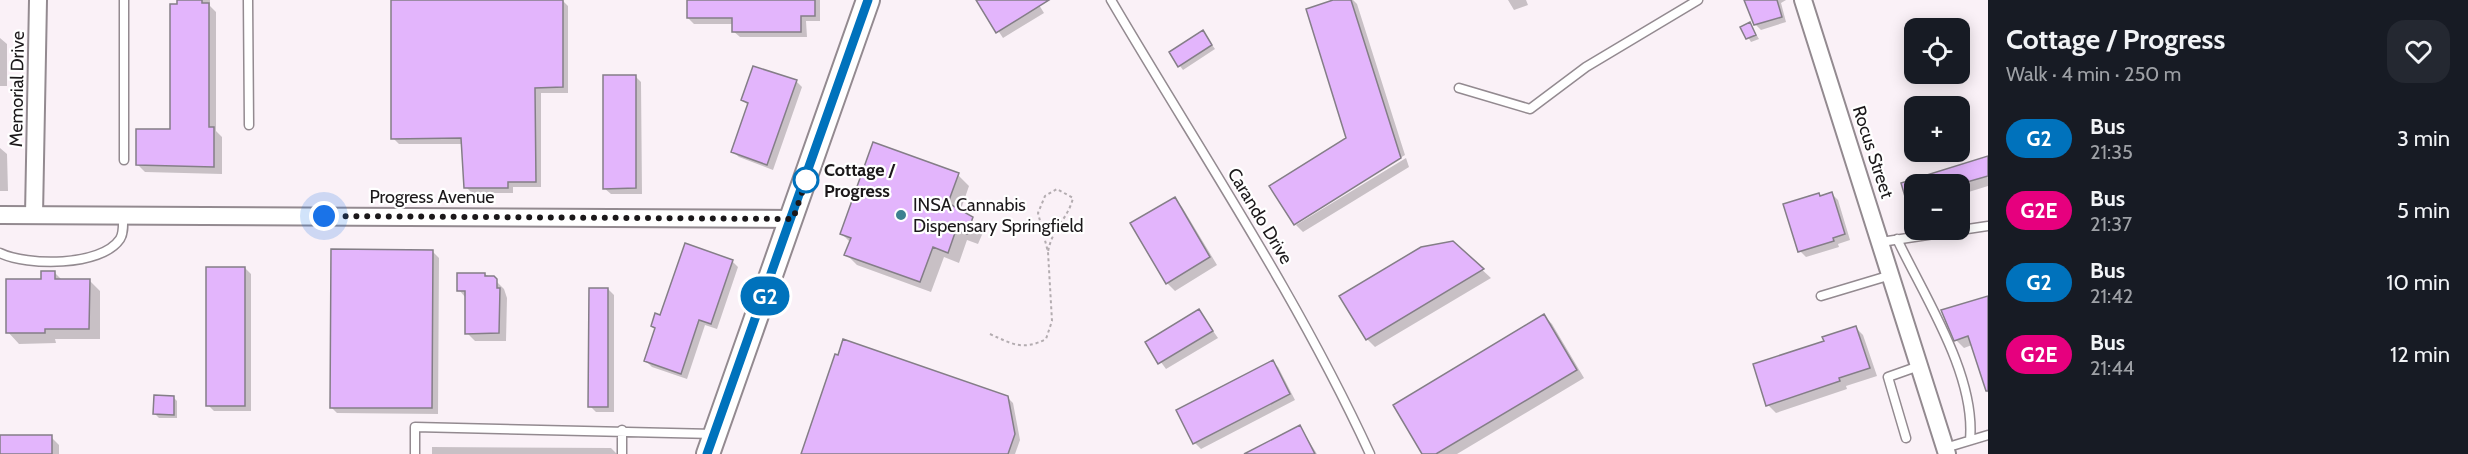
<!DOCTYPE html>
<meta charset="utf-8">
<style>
body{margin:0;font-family:Cabin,sans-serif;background:#242831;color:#f1f3f6;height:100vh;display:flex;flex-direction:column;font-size:22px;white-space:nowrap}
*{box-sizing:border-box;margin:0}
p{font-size:20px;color:#9ea1a6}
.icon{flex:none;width:33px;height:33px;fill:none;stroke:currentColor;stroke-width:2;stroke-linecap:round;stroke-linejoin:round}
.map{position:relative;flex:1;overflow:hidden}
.sheet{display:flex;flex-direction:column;background:#171b24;width:480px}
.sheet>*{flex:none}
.badge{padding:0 12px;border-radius:20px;font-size:21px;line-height:39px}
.tools{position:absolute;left:1904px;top:18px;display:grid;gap:12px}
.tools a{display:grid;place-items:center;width:66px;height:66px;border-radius:12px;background:#171b24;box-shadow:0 3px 15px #0003;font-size:30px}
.you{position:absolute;width:30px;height:30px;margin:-15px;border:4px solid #fff;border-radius:50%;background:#1a73e8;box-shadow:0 0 0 9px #1a73e833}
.map>.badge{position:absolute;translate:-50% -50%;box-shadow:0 0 0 3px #fff}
.round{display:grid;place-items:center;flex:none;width:63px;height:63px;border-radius:18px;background:#242831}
.headline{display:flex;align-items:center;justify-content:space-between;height:102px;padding:0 18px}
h1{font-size:28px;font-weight:700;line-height:45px}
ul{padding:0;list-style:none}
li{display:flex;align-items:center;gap:18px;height:72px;padding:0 18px}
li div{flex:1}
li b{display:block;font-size:22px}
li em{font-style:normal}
li .badge{min-width:66px;font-weight:700;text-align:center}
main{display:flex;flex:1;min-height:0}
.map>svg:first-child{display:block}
.shadow{fill:#0003}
.building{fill:#e3b5fc;stroke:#847e87;stroke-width:1.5}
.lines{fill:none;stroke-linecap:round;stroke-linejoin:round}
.service-casing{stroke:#938a90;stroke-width:11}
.minor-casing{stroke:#938a90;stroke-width:20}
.secondary-casing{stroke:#938a90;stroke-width:26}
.path{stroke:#b3acb0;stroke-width:2;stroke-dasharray:3 3;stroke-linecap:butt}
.service{stroke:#fff;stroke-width:8}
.minor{stroke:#fff;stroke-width:16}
.secondary{stroke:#fff;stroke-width:22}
.line-casing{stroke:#fff;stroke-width:14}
.line{stroke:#0072bc;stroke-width:9}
.walk{stroke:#1b181a;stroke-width:6;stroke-dasharray:0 10.8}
.stop-dot{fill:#fff;stroke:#0072bc;stroke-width:3}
.poi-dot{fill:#3d8190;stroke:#fff;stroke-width:2}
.labels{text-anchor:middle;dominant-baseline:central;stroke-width:4.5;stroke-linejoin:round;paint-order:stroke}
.street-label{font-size:18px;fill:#1b181a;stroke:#fff}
.stop-label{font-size:18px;font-weight:bold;fill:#1b181a;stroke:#fff;text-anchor:start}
.poi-label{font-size:18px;fill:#1b181a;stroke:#fff;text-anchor:start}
</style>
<main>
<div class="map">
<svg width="1988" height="454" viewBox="0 0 1988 454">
<rect width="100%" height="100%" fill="#faf1f7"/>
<!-- shadow -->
<path class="shadow" d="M178 0H210V6L216 12V131L222 137V174L145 172 137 164 171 130Z
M393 0H562L568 6V93H541V187H513V193H472L466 187 463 144H399L393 138Z
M688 0H820V21H806L807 37H740L733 31V24H694L688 18Z
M978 0H1036L1044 13 1003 38Z
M1337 0H1353L1357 4 1405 155 1295 223 1348 139Z
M1508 0H1526L1528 5 1514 10Z
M1745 0H1786L1781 3 1786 22 1761 30 1755 24Z
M1750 24 1759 39 1751 42 1742 27Z
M1203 32 1215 49 1183 70 1180 66Z
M0 38 7 44V86H0Z
M635 76 641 82 642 194H611L604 188Z
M796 81 802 87 773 170 739 157 732 151 749 106 743 100Z
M0 148 7 154 8 191H0Z
M1406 158 1409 167 1303 232 1296 225Z
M1988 158V186L1959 195V184H1914V206L1903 184Z
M958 175 969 186 960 212 984 230 978 244 967 240 959 263 944 257 931 292 857 265 846 254 850 242 842 234Z
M1832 194 1838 200 1850 240 1838 244 1839 247 1806 257 1800 251 1821 197Z
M1174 199 1182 207 1217 265 1175 291 1167 283Z
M1453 243 1491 278 1375 347 1367 339Z
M433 252 439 258 438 414 337 413 331 407Z
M732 261 738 267 717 329 705 325 687 379 652 367 646 361 656 329 653 326Z
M245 268 251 274V411H214L208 405Z
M55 273 62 280H89L100 291V339H55L56 343 19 344 8 332 42 281Z
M484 274 493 278 504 289 507 298 506 341H475L467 333 466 298 459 290Z
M608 289 614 295V412H596L590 406Z
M1988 297V393L1972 345 1964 348 1956 340Z
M1199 311 1218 338 1166 369 1147 343Z
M1544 316 1552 324 1584 378 1457 454H1424Z
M1855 327 1863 335 1877 376 1846 386 1847 389 1776 413 1768 405 1825 342Z
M1272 361 1278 367 1295 400 1201 449 1195 443 1178 411Z
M173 397 177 401V418H159L155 414Z
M1007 397 1013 403 1020 440 1015 454H801Z
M1300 427 1317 454H1247Z
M0 437H51L59 445V454H0Z
M432 447 611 448 617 454H432Z"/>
<!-- building -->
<path class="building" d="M177 0H202V3H209V127H214V167L136 165V129H170V4H177Z
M391 0H563V87L535 88 536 182H508V188H464L461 138 391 139Z
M687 0H815V16H801V32H732V18H687Z
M976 0H1049L996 33Z
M1333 0H1351L1401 158 1294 225 1269 186 1346 138 1306 9Z
M1744 0H1777L1782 17 1754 25Z
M1750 22 1756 35 1746 39 1740 27Z
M1203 30 1212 45 1178 67 1169 52Z
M753 66 797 80 767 165 731 152 748 103 741 100Z
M603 75H636V188L603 189Z
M873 142 959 173 948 203 973 217 967 234 956 230 948 253 933 247 920 282 844 255 851 238 840 234Z
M1988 156V176L1960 184H1914V216L1911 217 1901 183Z
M1832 192 1845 234 1833 238 1834 241 1798 252 1783 204 1819 193 1820 196Z
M1175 197 1210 257 1166 284 1130 223Z
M1453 241 1484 269 1366 340 1339 296 1421 247Z
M685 243 733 260 711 324 699 320 681 374 644 361 655 328 651 326 655 313 660 315Z
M331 249 433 250 432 408H330Z
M206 267H245V406H206Z
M41 271H55V279H90L89 329H45V333H6V279H41Z
M457 273H485V276H494L497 279V288H500L499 333 465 334V291H457Z
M589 288H608V407H588Z
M1988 296V391H1986L1968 336 1954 341 1941 310Z
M1199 309 1213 331 1158 364 1145 342Z
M1544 314 1577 370 1436 454H1422L1393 405Z
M1856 326 1870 368 1839 378 1840 381 1766 406 1753 364 1824 341 1822 337Z
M843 339 1008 396 1015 434 1008 454H801L835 354 838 355Z
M1273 360 1290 394 1193 444 1176 410Z
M154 395 174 396V415L153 414Z
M1300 425 1315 454H1244Z
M0 435H52V454H0Z"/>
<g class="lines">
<!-- service casing -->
<g class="service-casing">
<path id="service" d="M248 0 249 125
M1111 0C1199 150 1297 295 1370 454
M1459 88 1530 109 1586 67 1698 0
M124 160V0
M1897 239C1925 298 1976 375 1970 440
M1881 242 1988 226
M0 253C27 266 101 267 120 239 124 233 123 224 123 216
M1821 296 1891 275
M1906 438 1888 377 1919 366
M1945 448 1988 435
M415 454V427L714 434
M622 454V430"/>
</g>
<!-- minor casing -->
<g class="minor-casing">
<path id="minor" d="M1803 0 1947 454
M0 215 793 219
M34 215 38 0"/>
</g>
<!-- secondary casing -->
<g class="secondary-casing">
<path id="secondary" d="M708 454 868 0"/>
</g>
<!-- path -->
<path class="path" d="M990 334C1012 344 1023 351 1046 339L1052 321 1048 252 1038 213 1045 196 1057 189 1073 198C1068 219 1052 228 1048 252"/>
<!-- service -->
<use href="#service" class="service"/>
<!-- minor -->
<use href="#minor" class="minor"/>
<!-- secondary -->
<use href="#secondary" class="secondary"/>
</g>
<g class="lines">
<!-- line casing -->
<g class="line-casing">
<path id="line" d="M707 454 868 0"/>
</g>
<!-- line -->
<use href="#line" class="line"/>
<!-- walk -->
<path class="walk" d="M324 216 793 219 807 178 806 180"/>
</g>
<!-- markers -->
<circle class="stop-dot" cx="806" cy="180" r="12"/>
<circle class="poi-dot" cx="901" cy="215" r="6"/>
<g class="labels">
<!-- street labels -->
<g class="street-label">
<text transform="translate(17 89) rotate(-89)">Memorial Drive</text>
<text transform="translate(1873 152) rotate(72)">Rocus Street</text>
<text x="432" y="197">Progress Avenue</text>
<text transform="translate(1260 216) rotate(59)">Carando Drive</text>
</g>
<!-- stop labels -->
<g class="stop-label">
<text x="824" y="170">Cottage /<tspan x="824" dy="21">Progress</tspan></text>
</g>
<!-- poi labels -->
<g class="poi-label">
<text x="913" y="205">INSA Cannabis<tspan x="913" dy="21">Dispensary Springfield</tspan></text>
</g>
</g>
</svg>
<div class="tools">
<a><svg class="icon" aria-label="locate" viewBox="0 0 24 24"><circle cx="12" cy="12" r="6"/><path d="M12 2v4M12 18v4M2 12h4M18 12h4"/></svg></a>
<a>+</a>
<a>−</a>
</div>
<div class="you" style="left:324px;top:216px"></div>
<b class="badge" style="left:765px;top:296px;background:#0072bc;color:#fff">G2</b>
</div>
<section class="sheet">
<div class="headline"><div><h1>Cottage / Progress</h1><p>Walk · 4 min · 250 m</p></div><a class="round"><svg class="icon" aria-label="heart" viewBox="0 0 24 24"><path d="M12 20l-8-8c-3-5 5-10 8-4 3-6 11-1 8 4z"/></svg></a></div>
<ul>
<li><span class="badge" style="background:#0072bc;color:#fff">G2</span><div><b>Bus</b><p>21:35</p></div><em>3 min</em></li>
<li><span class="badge" style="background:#e6007e;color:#fff">G2E</span><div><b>Bus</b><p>21:37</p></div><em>5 min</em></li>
<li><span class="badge" style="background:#0072bc;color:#fff">G2</span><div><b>Bus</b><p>21:42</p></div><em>10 min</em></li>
<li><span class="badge" style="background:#e6007e;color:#fff">G2E</span><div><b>Bus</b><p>21:44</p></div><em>12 min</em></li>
</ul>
</section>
</main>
